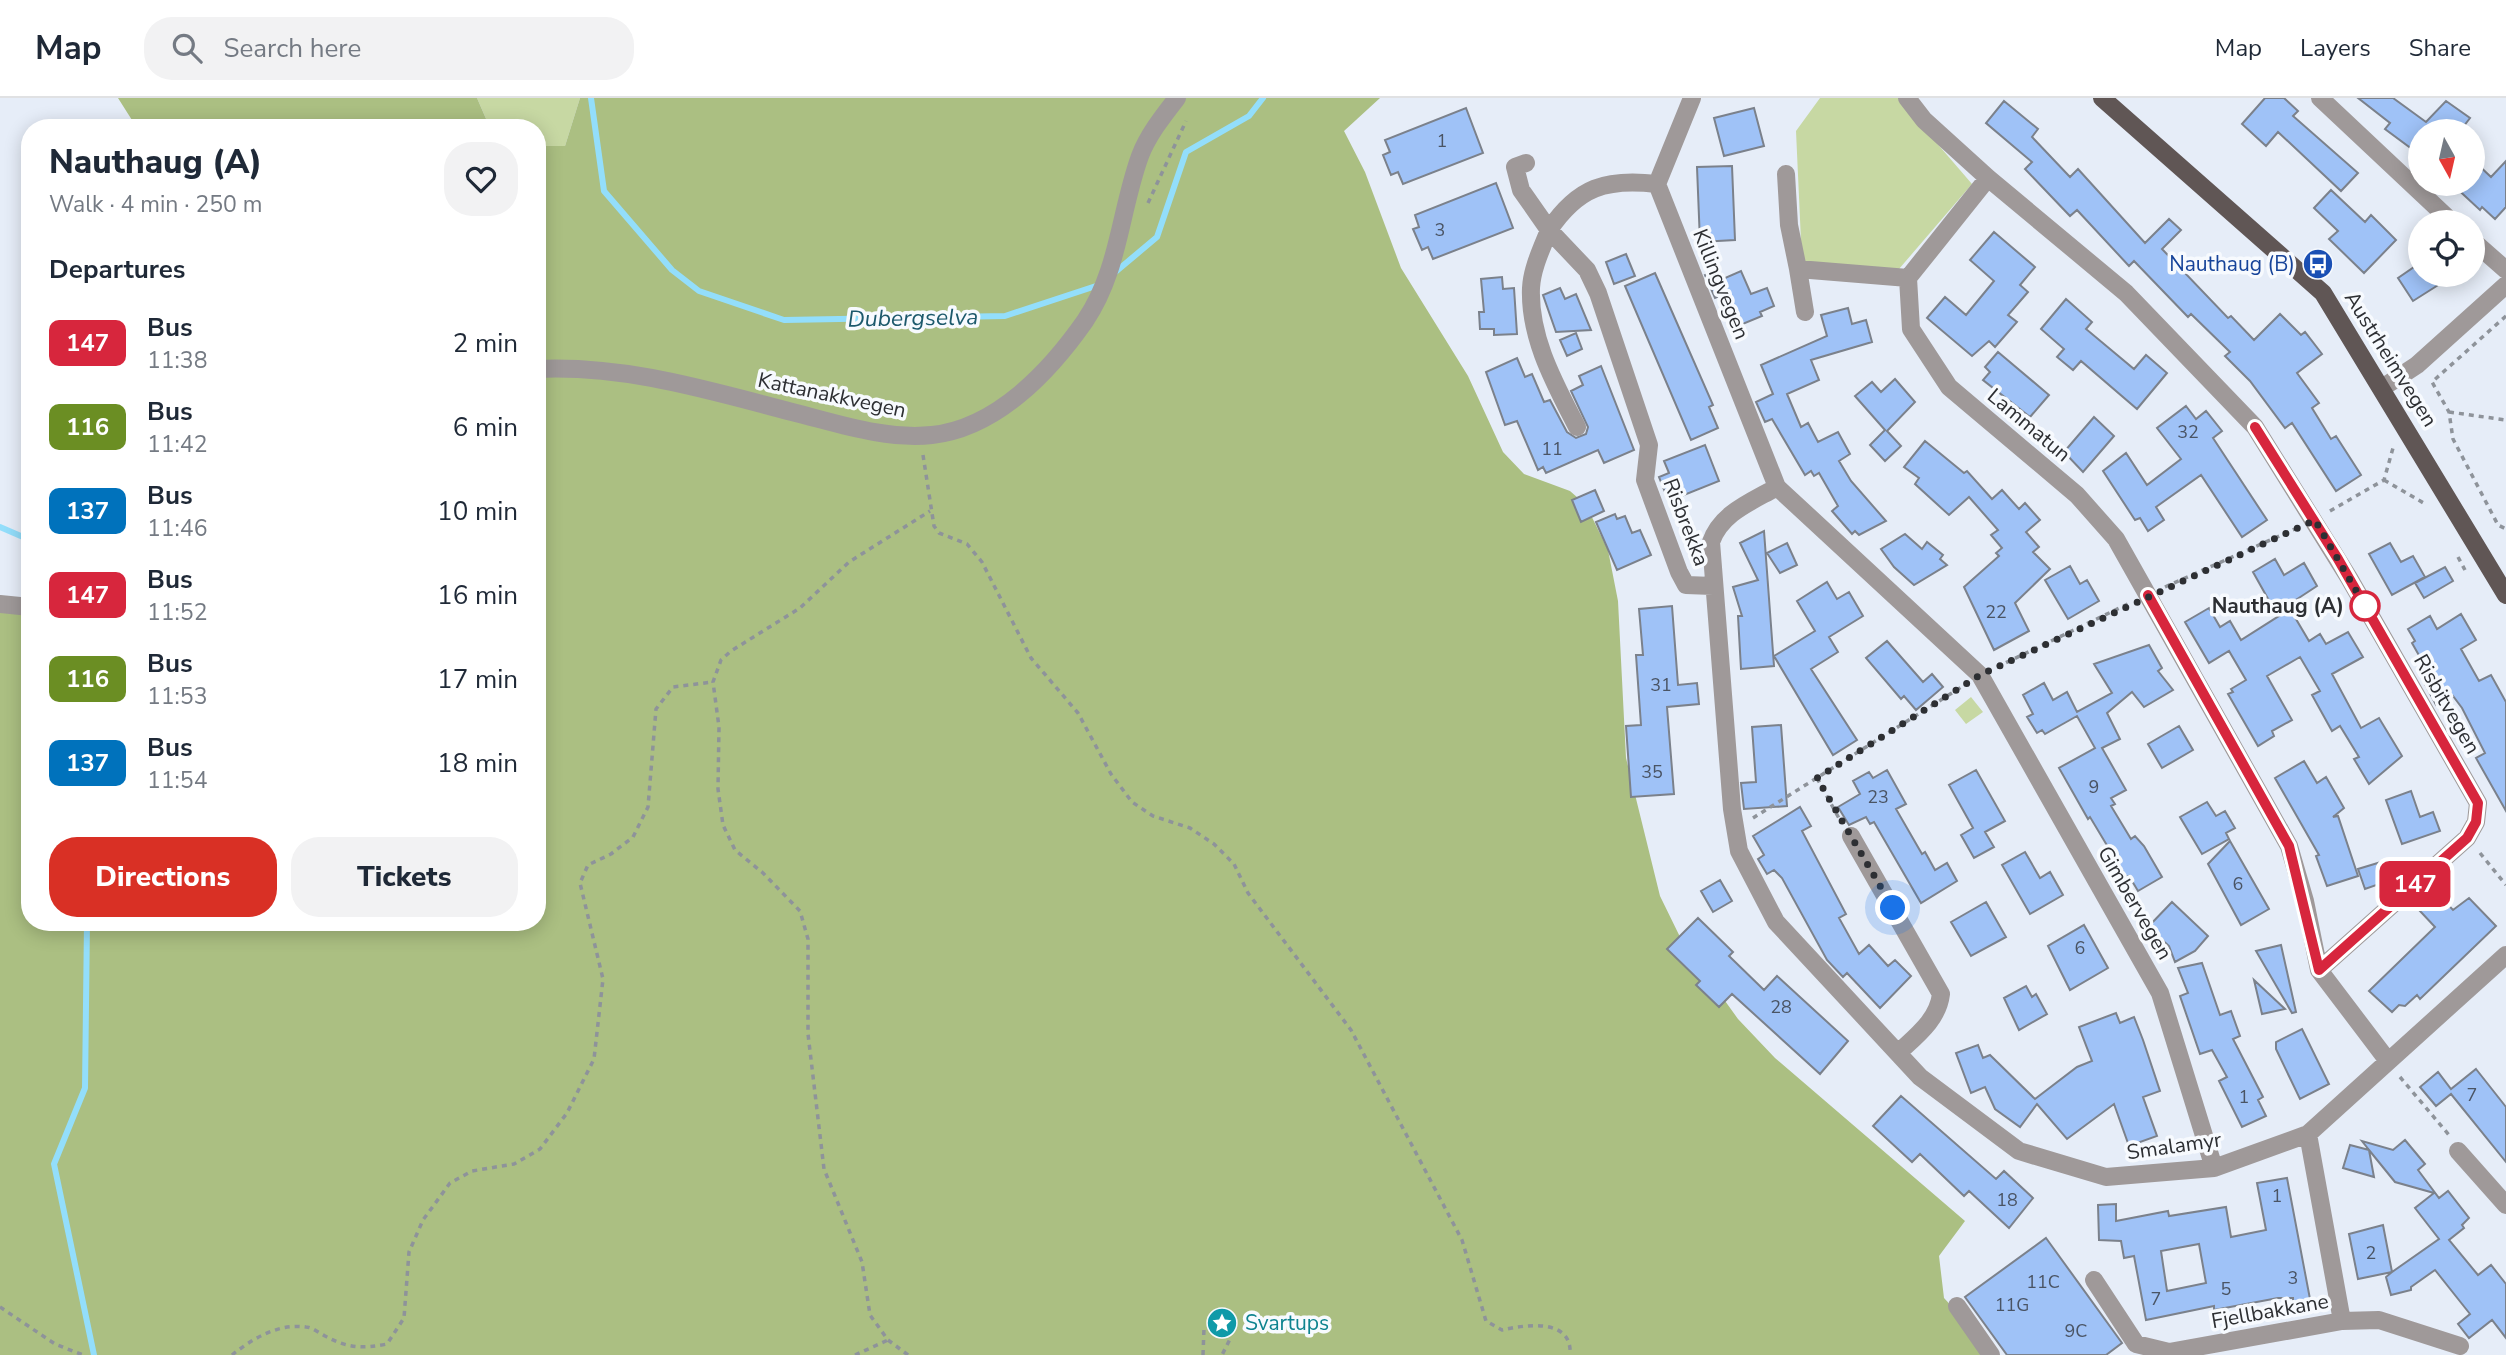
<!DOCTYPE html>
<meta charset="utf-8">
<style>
body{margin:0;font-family:"Nunito Sans",sans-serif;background:#f2f2f3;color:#1f2937;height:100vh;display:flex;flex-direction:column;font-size:26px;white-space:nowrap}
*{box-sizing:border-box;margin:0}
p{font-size:23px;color:#747a83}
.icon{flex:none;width:38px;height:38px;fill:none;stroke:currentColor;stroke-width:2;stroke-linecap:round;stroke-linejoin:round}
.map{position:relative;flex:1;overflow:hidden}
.drawer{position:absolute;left:21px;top:21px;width:525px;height:812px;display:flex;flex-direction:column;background:#fff;border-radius:28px;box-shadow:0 4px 18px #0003}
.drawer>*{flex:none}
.badge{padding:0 14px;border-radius:10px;font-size:24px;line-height:46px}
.needle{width:46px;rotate:172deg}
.buttons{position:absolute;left:2408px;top:21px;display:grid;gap:14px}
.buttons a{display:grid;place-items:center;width:77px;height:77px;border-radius:50%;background:#fff;box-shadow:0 4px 18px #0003;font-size:35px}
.you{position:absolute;width:35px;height:35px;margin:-18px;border:5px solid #fff;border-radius:50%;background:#1a73e8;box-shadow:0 0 0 10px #1a73e833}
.map>.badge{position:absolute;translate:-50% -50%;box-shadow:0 0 0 4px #fff}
h2{padding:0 28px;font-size:26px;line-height:63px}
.round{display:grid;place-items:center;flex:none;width:74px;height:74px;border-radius:28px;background:#f2f2f3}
.summary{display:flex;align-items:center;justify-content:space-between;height:119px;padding:0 28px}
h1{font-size:33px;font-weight:800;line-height:52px}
.primary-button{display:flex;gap:14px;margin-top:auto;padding:14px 28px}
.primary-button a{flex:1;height:80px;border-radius:28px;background:#d93025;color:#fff;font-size:28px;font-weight:800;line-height:80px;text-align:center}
.primary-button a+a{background:#f2f2f3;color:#1f2937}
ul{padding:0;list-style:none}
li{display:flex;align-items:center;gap:21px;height:84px;padding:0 28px}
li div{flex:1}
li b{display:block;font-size:26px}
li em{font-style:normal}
li .badge{min-width:77px;font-weight:700;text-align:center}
header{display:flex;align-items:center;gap:42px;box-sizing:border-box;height:98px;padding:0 35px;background:#fff;border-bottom:2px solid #e0e1e3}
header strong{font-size:33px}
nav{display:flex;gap:38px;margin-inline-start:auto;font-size:24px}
.search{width:490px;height:63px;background:#f2f2f3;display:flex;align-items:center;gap:18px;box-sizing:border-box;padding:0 24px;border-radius:28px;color:#747a83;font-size:26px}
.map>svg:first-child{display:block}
.green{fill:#c7d8a3}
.forest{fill:#abbf82}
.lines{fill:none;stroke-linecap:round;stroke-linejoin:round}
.stream{stroke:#93defb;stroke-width:6}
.building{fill:#9fc2f7;stroke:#7b818b;stroke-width:2;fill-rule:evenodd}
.path{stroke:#8e939a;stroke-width:3.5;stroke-dasharray:5 5;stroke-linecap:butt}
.minor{stroke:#9f9999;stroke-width:18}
.major{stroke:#605655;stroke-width:18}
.line-casing{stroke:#fff;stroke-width:16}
.line{stroke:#d7263d;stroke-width:10}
.walk{stroke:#2d2f33;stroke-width:7;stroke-dasharray:0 12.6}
.stop-dot{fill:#fff;stroke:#d7263d;stroke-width:3.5}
.labels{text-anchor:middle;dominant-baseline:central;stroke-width:7;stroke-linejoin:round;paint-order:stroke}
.number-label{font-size:18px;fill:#4a5464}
.transit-label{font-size:21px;fill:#164399;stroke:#f7fafe;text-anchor:end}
.street-label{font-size:21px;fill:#2d2f33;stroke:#f7fafe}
.stop-label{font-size:21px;font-weight:bold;fill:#2d2f33;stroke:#f7fafe;text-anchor:end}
.culture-label{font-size:21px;fill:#0d838f;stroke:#f7fafe;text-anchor:start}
.water-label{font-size:23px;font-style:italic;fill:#1c596c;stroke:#f7fafe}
</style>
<header>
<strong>Map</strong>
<div class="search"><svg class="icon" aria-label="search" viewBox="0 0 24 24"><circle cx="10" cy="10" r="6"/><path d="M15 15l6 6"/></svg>Search here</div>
<nav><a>Map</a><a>Layers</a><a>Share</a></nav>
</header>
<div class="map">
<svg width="2506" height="1257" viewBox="0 0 2506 1257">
<rect width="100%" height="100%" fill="#e6edf8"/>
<!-- green -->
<path class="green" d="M477 0H580L565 48H537V30H490Z
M1820 0H1898L1972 86 1899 171 1802 165 1796 33Z
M1971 599 1983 614 1966 626 1955 612Z"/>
<!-- forest -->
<path class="forest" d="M118 0H477L490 30H137Z
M580 0H1380L1344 33 1365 74 1401 170 1468 278 1503 354 1524 376 1570 393 1586 407 1608 452 1618 503 1626 660 1660 798 1682 843 1738 921 1775 960 1965 1123 1939 1158 1944 1200 1997 1257H0V513L30 511V824H537V48H565Z"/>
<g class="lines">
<!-- stream -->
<path class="stream" d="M591 0 604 93 672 172 699 193 784 222 1005 218 1099 187
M1113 176 1157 139 1186 54 1249 18 1263 0
M0 429 30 442
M87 824 85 990 54 1066 94 1257"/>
</g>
<!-- building -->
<path class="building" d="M2265 0H2284L2298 13 2293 18 2358 75 2341 93 2278 34 2266 48 2242 26Z
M2358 0H2393L2426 24 2446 3 2470 20 2460 33H2420V57L2385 31 2390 25Z
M2004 3 2038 31 2032 39 2070 79 2078 71 2145 145 2169 121 2181 132 2162 151 2228 220 2231 218 2254 242 2280 216 2301 237 2305 234 2322 256 2297 275 2319 305 2312 310 2331 341 2336 338 2361 377 2336 393 2292 325 2285 330 2250 283 2225 258 2230 254 2191 216 2188 219 2134 163 2129 168 2077 112 2070 118 2025 71 2032 64 1986 25Z
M1466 10 1483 55 1403 86 1398 74 1391 77 1383 57 1390 54 1385 42Z
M1754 10 1764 48 1724 58 1714 20Z
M2473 62 2491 79 2506 63V109L2495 121 2482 109 2480 112 2452 86H2473Z
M1732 68 1735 142 1700 144 1697 69Z
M1496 85 1513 130 1433 161 1428 149 1422 152 1413 131 1419 129 1415 117Z
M2331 92 2365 124 2371 117 2396 142 2364 175 2329 141 2338 133 2314 110Z
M1994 134 2035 169 2020 187 2028 194 2008 217 2017 224 1995 249 1989 243 1972 258 1927 220 1945 199 1966 217 1994 183 1970 162Z
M1626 156 1635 178 1614 186 1606 164Z
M2420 165V177H2454L2413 203 2398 180Z
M1719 172 1723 181 1741 173 1751 196 1767 190 1774 208 1760 214 1762 218 1733 230 1719 198 1715 200 1705 177Z
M1655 175 1713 307 1709 309 1718 330 1691 342 1625 188Z
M1502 179 1503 191 1514 190 1517 236 1494 237V231H1480L1479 214H1484L1481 181Z
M1560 190 1565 201 1576 196 1591 232 1556 234 1543 197Z
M2066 201 2092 224 2086 231 2134 271 2146 257 2167 275 2137 311 2081 263 2073 272 2057 259 2064 251 2041 231Z
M1848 210 1852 226 1866 222 1872 244 1811 262 1819 282 1787 296 1801 329 1808 325 1818 344 1838 334 1850 356 1839 363 1851 383 1886 423 1859 437 1855 433 1852 436 1832 413 1838 408 1819 375 1814 378 1811 373 1805 377 1772 321 1765 324 1756 304 1773 296 1761 267 1827 238 1821 217Z
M1576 235 1582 251 1567 258 1560 242Z
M1998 254 2049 297 2030 319 1983 282 1990 274 1985 269Z
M1517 260 1525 279 1532 276 1544 304 1550 302 1567 334 1576 340 1586 336 1588 329 1571 293 1583 287 1579 278 1601 268 1634 352 1604 365 1598 352 1546 375 1543 369 1538 372 1517 323 1505 327 1486 274Z
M1895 281 1915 304 1887 333 1901 348 1885 363 1870 347 1885 332 1855 298 1872 284 1881 294Z
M2186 308 2196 321 2206 313 2222 333 2213 340 2267 422 2242 439 2201 377 2156 409 2164 422 2148 433 2140 420 2135 422 2103 373 2126 355 2147 387 2181 361 2157 330Z
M2094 319 2114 338 2083 374 2064 354Z
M1925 343 1964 375 1967 373 1992 401 2002 392 2019 411 2025 405 2040 422 2026 434 2039 449 2033 454 2050 471 2015 505 2029 533 1994 552 1964 489 1999 458 1996 455 2002 450 1991 437 1998 432 1969 399 1949 417 1915 386 1919 380 1904 369Z
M1705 347 1719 383 1679 399 1677 395 1667 399 1659 379 1669 375 1664 363Z
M1595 392 1604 413 1581 424 1572 402Z
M1615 416 1617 421 1625 418 1632 435 1640 432 1651 457 1617 472 1596 424Z
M1764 433 1774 568 1741 571 1738 518H1742L1733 489 1758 482 1740 445Z
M1905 436 1922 451 1927 444 1943 457 1940 461 1947 467 1914 487 1894 469 1881 451Z
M1787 445 1797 467 1780 475 1767 455Z
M2390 445 2401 464 2413 458 2425 479 2392 497 2369 456Z
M2275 461 2284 477 2304 465 2317 488 2276 515 2253 474Z
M2070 468 2080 486 2087 482 2099 503 2068 521 2045 482Z
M2445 469 2453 483 2424 500 2415 485Z
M1827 484 1837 501 1849 494 1863 518 1829 539 1838 554 1811 571 1857 642 1833 657 1774 558 1815 533 1797 503Z
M1672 508 1678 587 1697 585 1699 606 1667 609 1674 696 1631 699 1626 628 1641 627 1636 557H1643L1639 511Z
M2209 510 2220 529 2230 523 2241 542 2290 511 2309 543 2320 536 2326 546 2348 534 2363 559 2332 576 2361 630 2379 620 2402 658 2369 686 2354 661 2359 659 2340 628 2332 633 2312 597 2320 593 2300 559 2267 578 2292 622 2272 633 2274 638 2258 648 2228 596 2233 594 2231 591 2246 582 2229 553 2209 565 2185 524Z
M2461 516 2476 542 2461 551 2479 583 2491 577 2506 604V713L2476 660 2485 655 2462 610 2453 598 2436 607 2425 586 2433 582 2412 545 2415 543 2408 531 2430 518 2437 531Z
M1887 543 1923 584 1932 576 1943 589 1916 612 1904 598 1901 601 1866 560Z
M2149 547 2162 570 2158 573 2173 592 2144 609 2132 594 2107 615 2120 641 2102 650 2126 692 2111 700 2115 706 2111 708 2131 741 2135 738 2144 748 2162 779 2138 793 2129 778 2126 779 2090 719 2088 721 2059 670 2095 650 2077 618 2045 636 2042 632 2037 635 2027 619 2033 616 2023 597 2044 585 2053 602 2067 594 2077 614 2112 595 2094 566Z
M1781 627 1787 708 1744 711 1741 685 1756 684 1752 629Z
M2179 628 2193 652 2162 670 2148 646Z
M2304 663 2317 685 2326 679 2344 710 2333 719 2338 718 2358 778 2327 788 2316 758 2319 757 2275 680Z
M1887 672 1906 706 1896 711 1922 756 1925 754 1935 772 1947 765 1957 783 1921 805 1874 724 1870 726 1866 719 1849 727 1838 709 1860 696 1853 683 1869 674 1873 680Z
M1976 672 2005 723 1985 734 1994 749 1974 760 1961 737 1973 730 1949 687Z
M2411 693 2420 719 2433 714 2440 733 2402 746 2386 702Z
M2207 704 2216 718 2225 713 2235 730 2226 735 2229 741 2202 756 2180 719Z
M1800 709 1811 728 1802 733 1846 816 1839 820 1859 856 1869 847 1888 868 1895 862 1911 878 1880 910 1847 875 1843 879 1827 862 1782 780 1774 772 1767 776 1758 761 1764 757 1753 738Z
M2230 743 2269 811 2241 827 2208 766Z
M2025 754 2040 780 2050 774 2063 797 2030 816 2002 767Z
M2381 764 2388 783 2365 791 2358 771Z
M1720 782 1732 803 1713 814 1701 793Z
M2438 796 2453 812 2469 800 2496 828 2420 901 2417 897 2405 908 2399 907 2392 914 2369 893 2435 829 2420 813Z
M1986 804 2006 839 1971 858 1951 824Z
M2172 804 2208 838 2195 853 2175 864 2169 848 2148 829Z
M1698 820 1733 854 1729 858 1764 892 1777 878 1848 943 1820 976 1732 896 1719 909 1696 887 1700 883 1667 851Z
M2084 827 2108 870 2070 892 2048 848Z
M2281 847 2296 914 2292 915 2256 853Z
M2202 865 2220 917 2231 913 2240 938 2233 941 2263 999 2258 1002 2266 1018 2242 1029 2219 983 2227 979 2212 952 2200 956 2180 898 2188 895 2178 870Z
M2254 882 2285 911 2262 916Z
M2026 888 2032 899 2036 896 2047 916 2019 932 2004 900Z
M2116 915 2120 925 2134 919 2143 942 2160 993 2143 999 2157 1038 2129 1048 2114 1006 2067 1041 2037 1006 2020 1029 1995 1011 1985 989 1971 995 1956 955 1978 947 1983 960 1990 957 2035 1001 2077 969 2092 963 2079 929Z
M2302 931 2329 986 2300 1001 2276 951V944Z
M2476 971 2506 1009V1064L2451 996 2436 1008 2420 989 2438 974 2451 991Z
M1901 998 1996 1081 2004 1073 2033 1100 2009 1130 1969 1093 1964 1098 1920 1056 1912 1064 1873 1028Z
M2405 1042 2425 1066 2418 1072 2439 1100 2448 1093 2469 1120 2462 1127 2464 1130 2449 1142 2478 1177 2491 1167 2506 1186V1240L2492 1222 2469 1240 2458 1226 2470 1216 2435 1172 2411 1189V1192L2391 1197 2386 1179 2392 1174 2358 1181 2349 1136 2383 1127 2392 1174 2439 1141 2415 1110 2434 1095 2395 1084 2369 1052 2374 1079 2343 1070 2350 1047 2369 1052 2362 1043 2393 1052Z
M2287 1080 2310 1201 2293 1204V1200H2278L2214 1212V1208L2146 1222 2134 1158 2124 1160 2121 1143 2099 1142 2098 1107 2116 1106V1123L2168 1113 2169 1118 2226 1109 2231 1139 2266 1132 2257 1085ZM2199 1146 2206 1185 2167 1193 2161 1153Z
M2046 1140 2122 1245 2106 1257H2007L1965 1199Z"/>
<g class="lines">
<!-- path -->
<path class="path" d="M1148 105 1186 23
M2506 218 2432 284 2449 314 2453 341 2498 427 2506 431
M2449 314 2506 322
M923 357 934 428 939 435 967 446 982 464 1031 560 1078 615 1111 676 1132 704 1153 718 1190 730 1214 746 1234 766 1248 795 1351 932 1462 1142 1486 1223 1502 1232C1524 1227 1573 1219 1570 1257
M2384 382 2427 407
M2330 413 2384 382 2393 350
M2458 459 2465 472
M2165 489 2295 431
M1997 569 2132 504
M1817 680 1841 724
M1753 720 1963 588
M2480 755 2506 787
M2400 979 2449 1037
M0 1209 55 1246 83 1257
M232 1257C252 1241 278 1225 306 1229 312 1229 319 1235 325 1238 347 1250 363 1251 387 1246L404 1220 409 1154 423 1122 450 1085 472 1073 514 1066 540 1051 567 1015 594 961 603 881 580 785 588 767 611 756 633 739 648 709 656 611 673 589 713 584
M855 1257 888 1242
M908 1257 888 1242 870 1217 862 1164 824 1071 808 936V841L800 813 763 775 735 752 723 727 718 691 719 629 713 584 721 562 731 553 800 510 849 464 930 413
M1203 1257 1204 1230C1217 1228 1224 1228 1230 1241L1222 1257"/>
<!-- minor -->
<path class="minor" d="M1692 0 1657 86 1777 389 1980 577 2160 895 2214 1070
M1907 0 1924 22 1988 80 2126 195 2255 329 2349 480 2478 705 2476 724 2467 740 2319 872
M2320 0 2452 124
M1526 65 1515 69 1521 92 1549 132C1578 89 1606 80 1657 86
M1786 76 1789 127 1798 171 1908 180
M1988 80 1908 180 1911 231 1949 289 2077 397 2116 441 2289 748 2305 803 2319 872 2388 963
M2473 143 2506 172
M1798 171 1805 214
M537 271C626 267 707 292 792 314 837 325 885 342 932 337 997 330 1050 273 1085 223 1119 173 1120 113 1140 58 1148 37 1163 18 1177 0
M2382 290 2417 267 2506 187
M1577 329C1555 286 1529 240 1531 190 1532 170 1542 150 1549 132L1587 172 1598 195 1649 347 1645 382 1679 474 1686 487 1713 488
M1777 389C1751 404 1721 415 1711 444L1732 711 1739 753 1776 824 1920 979 2019 1053 2106 1079 2214 1070 2308 1036 2506 857
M0 506 30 509
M1851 738 1941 896C1938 922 1916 938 1898 955
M2458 1053 2506 1107
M2094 1182 2136 1246 2169 1254 2342 1223 2308 1036
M1957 1208 1991 1257
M2342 1223 2379 1222 2460 1248"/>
<!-- major -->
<path class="major" d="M2102 0 2323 195 2506 497"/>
</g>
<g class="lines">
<!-- line casing -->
<g class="line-casing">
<path id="line" d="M2148 497 2289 748 2319 872 2467 740 2476 724 2478 705 2338 461 2255 329"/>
</g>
<!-- line -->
<use href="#line" class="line"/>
<!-- walk -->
<path class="walk" d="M1893 810 1817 680 1980 577 2315 422 2365 508"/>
</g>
<!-- icons -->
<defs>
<g id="bus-disc" transform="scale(1.575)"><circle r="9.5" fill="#1a4fb4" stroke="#f7fafe"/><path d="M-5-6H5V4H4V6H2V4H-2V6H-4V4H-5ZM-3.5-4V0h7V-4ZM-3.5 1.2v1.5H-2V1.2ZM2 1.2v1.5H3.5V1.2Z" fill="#fff"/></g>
<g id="sight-disc" transform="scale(1.575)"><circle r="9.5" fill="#0f9aa8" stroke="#f7fafe"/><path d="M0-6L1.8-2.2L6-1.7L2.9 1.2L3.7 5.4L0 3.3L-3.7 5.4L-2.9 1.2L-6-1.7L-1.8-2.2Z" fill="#fff"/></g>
</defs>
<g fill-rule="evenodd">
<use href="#bus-disc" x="2318" y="166"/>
<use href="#sight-disc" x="1222" y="1225"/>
</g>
<!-- markers -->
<circle class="stop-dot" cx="2365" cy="508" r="14"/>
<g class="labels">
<!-- number labels -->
<g class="number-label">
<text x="1442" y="43">1</text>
<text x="1440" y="132">3</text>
<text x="2188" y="334">32</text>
<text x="1552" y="351">11</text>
<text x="1996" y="514">22</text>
<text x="1661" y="587">31</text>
<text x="1652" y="674">35</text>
<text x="2094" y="689">9</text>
<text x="1878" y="699">23</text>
<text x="2238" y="786">6</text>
<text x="2080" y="850">6</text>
<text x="1781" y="909">28</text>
<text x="2472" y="997">7</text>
<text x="2244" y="999">1</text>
<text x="2277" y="1098">1</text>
<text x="2007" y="1102">18</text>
<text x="2371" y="1155">2</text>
<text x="2293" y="1180">3</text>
<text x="2043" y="1184">11C</text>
<text x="2226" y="1191">5</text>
<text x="2156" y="1201">7</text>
<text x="2012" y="1207">11G</text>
<text x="2076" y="1233">9C</text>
</g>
<!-- transit labels -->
<g class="transit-label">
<text x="2295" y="166">Nauthaug (B)</text>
</g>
<!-- street labels -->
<g class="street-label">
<text transform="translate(1721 186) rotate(68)">Killingvegen</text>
<text transform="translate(2391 261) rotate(58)">Austrheimvegen</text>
<text transform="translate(832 297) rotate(12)">Kattanakkvegen</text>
<text transform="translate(2029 327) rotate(40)">Lammatun</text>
<text transform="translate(1686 424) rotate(69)">Risbrekka</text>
<text transform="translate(2447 606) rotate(60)">Risbitvegen</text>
<text transform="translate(2135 805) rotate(60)">Gimbervegen</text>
<text transform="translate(2174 1048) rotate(-8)">Smalamyr</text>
<text transform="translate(2270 1213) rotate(-10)">Fjellbakkane</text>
</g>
<!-- stop labels -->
<g class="stop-label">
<text x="2344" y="508">Nauthaug (A)</text>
</g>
<!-- culture labels -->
<g class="culture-label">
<text x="1245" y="1225">Svartups</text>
</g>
<!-- water labels -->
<g class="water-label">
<text transform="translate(913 220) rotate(-1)">Dubergselva</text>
</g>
</g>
</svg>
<div class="buttons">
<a><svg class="needle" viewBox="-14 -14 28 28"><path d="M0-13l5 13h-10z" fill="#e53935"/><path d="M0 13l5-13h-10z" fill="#747a83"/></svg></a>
<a><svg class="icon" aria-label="locate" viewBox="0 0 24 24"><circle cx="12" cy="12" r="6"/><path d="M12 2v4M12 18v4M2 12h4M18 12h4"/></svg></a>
</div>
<div class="you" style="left:1893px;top:810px"></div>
<b class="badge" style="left:2415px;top:786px;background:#d7263d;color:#fff">147</b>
<section class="drawer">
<div class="summary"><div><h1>Nauthaug (A)</h1><p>Walk · 4 min · 250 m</p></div><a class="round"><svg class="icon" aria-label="heart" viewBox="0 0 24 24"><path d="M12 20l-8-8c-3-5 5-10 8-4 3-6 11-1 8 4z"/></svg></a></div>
<h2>Departures</h2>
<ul>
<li><span class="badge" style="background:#d7263d;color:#fff">147</span><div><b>Bus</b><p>11:38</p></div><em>2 min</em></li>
<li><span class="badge" style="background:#6b8e23;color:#fff">116</span><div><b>Bus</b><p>11:42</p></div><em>6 min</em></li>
<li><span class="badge" style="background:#0072bc;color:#fff">137</span><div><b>Bus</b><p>11:46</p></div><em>10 min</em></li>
<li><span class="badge" style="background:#d7263d;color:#fff">147</span><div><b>Bus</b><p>11:52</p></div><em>16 min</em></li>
<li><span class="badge" style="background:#6b8e23;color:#fff">116</span><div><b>Bus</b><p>11:53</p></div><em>17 min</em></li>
<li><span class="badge" style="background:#0072bc;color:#fff">137</span><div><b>Bus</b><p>11:54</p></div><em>18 min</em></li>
</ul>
<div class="primary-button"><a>Directions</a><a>Tickets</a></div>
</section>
</div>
